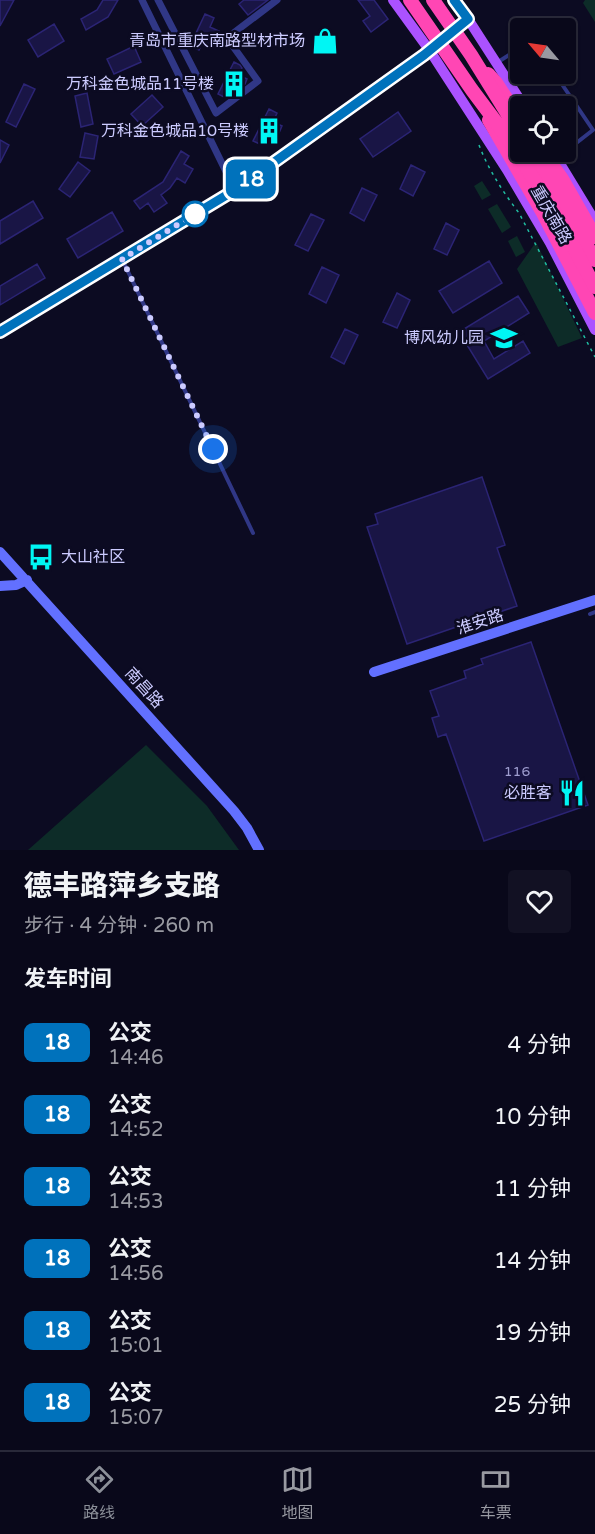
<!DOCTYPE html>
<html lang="zh">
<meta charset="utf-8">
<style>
body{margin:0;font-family:"Varela Round","Noto Sans SC",sans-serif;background:#121123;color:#f1f3f6;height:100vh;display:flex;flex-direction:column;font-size:22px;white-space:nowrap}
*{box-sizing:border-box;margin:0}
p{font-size:20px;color:#999aa2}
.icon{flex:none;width:33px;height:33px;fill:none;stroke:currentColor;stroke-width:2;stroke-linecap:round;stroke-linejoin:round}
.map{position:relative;height:850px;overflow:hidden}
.sheet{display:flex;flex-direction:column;background:#09081a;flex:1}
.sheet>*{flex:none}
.badge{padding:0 12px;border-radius:9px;font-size:21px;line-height:39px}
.needle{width:39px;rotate:299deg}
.fabs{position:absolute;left:510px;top:18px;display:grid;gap:12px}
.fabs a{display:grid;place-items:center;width:66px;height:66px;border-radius:6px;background:#09081a;box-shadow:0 2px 4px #0004,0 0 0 2px #292939;font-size:30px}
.you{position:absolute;width:30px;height:30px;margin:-15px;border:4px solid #fff;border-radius:50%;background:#1a73e8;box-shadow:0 0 0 9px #1a73e833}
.map>.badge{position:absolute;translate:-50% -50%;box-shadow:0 0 0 3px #fff}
h2{padding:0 24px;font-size:22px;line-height:54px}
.round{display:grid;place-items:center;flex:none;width:63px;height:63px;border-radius:6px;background:#121123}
.summary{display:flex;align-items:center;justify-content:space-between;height:102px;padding:0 24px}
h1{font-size:28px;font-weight:800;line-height:45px}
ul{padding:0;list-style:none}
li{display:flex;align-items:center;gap:18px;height:72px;padding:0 24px}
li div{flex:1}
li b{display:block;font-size:22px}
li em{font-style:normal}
li .badge{min-width:66px;font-weight:700;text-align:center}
.menu{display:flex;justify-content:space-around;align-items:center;height:84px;border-top:2px solid #292939;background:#09081a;font-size:16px;color:#999aa2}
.menu a{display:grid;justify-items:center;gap:3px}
.menu .selected{color:#8c9099}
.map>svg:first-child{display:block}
.green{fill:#0d2c28}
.building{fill:#191545;stroke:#2b2474;stroke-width:1.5}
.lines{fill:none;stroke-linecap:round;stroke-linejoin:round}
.path{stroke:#20bea3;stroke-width:1.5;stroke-dasharray:3 4.5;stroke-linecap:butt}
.lane{stroke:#303786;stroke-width:4}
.street{stroke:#303786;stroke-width:7}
.secondary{stroke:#6270ff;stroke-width:10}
.primary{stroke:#ab52ff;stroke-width:10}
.highway{stroke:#ff46b4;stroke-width:14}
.highway-bridge{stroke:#ff46b4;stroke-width:14}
.line-casing{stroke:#fff;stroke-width:14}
.line{stroke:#0072bc;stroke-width:9}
.walk{stroke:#cccbff;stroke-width:6;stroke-dasharray:0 10.8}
.stop-dot{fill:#fff;stroke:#0072bc;stroke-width:3}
.labels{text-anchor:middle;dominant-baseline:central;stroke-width:5;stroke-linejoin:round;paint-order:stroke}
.number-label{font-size:14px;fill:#9f9ed0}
.poi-label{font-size:16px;fill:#cccbff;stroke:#0c0b22;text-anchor:end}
.street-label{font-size:16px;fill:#cccbff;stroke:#0c0b22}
</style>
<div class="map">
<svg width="595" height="850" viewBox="0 0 595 850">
<rect width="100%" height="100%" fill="#0c0b22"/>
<!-- green -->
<path class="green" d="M585 0H595V22L583 3Z
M482 181 491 195 482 200 474 186Z
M497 204 511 227 502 233 488 209Z
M517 236 525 252 516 257 508 241Z
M536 242 582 338 558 347 517 269Z
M146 745 207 806 239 850H28Z"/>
<!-- building -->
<path class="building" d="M0 0H14L0 26Z
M103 0H118L108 17 86 30 81 19 97 10Z
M244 0H268L248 15 239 4Z
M358 0H374L388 19 371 32 363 21 370 16Z
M205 14 214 18 210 27 219 31 212 45 203 41 199 50 190 46Z
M54 24 64 41 38 57 28 40Z
M134 46 141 62 114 74 107 59Z
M234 62 240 65 242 68 238 75 247 79 245 84 236 91 232 89 226 98 218 94Z
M24 84 35 89 16 127 6 122Z
M87 93 93 124 81 127 75 96Z
M152 95 163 107 142 126 131 114Z
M269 109 277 113 273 122 282 126 276 140 267 136 262 145 253 141Z
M398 112 411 131 373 157 360 139Z
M85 133 98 136 94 159 80 157Z
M0 140 9 145 0 163Z
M181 151 189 156 184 164 193 169 185 183 177 178 170 188 161 195 167 203 154 212 148 203 140 209 134 201 163 182Z
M78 162 90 171 70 197 59 189Z
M411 165 425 172 413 196 400 189Z
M362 188 377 195 364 221 350 213Z
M33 201 43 218 0 244V221Z
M112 212 123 231 78 258 67 239Z
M311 214 324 220 308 251 295 245Z
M446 223 459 230 447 255 434 249Z
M489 261 502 283 453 313 439 291Z
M37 264 45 278 0 305V286Z
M322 267 339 275 326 303 309 294Z
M397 293 410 300 397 328 383 322Z
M518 296 529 313 484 341 494 359 523 341 530 353 488 379 459 332Z
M345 329 358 335 344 364 331 357Z
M482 477 505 545 497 548 517 606 407 644 367 527 378 524 375 514Z
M531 642 588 805 484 841 446 734 438 737 432 718 439 716 430 691 466 678 464 671 483 664 481 659Z"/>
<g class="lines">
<!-- path -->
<path class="path" d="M479 145C488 169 503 192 519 213L595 357"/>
<!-- lane -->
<path class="lane" d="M498 62 520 48
M555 74 593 130 566 151
M122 259 253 533
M590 614 595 612"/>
<!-- street -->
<path class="street" d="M142 0 235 190
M158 0 216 113 258 81 227 38 277 0"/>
<!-- secondary -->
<path class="secondary" d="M0 332 235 190 425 55 468 19
M0 552 234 811 247 828 259 850
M0 586 16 585 27 580
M374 672 595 600"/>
<!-- primary -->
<path class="primary" d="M393 0 430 51 507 170 550 243 595 330
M454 0 468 19 524 106
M553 152 595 221"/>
<!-- highway -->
<path class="highway" d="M488 74 496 83 520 119
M489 120 543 213 595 313
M532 152 567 210 595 260
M543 152 562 179 595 237"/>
<!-- highway-bridge -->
<path class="highway-bridge" d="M410 0 472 90 508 138 557 216 595 287
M433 0 471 55 520 134"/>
</g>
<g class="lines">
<!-- line casing -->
<g class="line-casing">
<path id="line" d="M0 332 235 190 424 55 468 19 454 0"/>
</g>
<!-- line -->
<use href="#line" class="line"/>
<!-- walk -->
<path class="walk" d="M195 214 122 259 213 449"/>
</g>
<!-- icons -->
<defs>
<g id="shop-bare" transform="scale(2.07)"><path d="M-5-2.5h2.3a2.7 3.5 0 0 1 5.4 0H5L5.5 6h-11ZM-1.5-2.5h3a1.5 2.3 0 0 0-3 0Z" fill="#00f6f4" stroke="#0c0b22" stroke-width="2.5" paint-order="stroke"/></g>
<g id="building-bare" transform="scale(2.07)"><path d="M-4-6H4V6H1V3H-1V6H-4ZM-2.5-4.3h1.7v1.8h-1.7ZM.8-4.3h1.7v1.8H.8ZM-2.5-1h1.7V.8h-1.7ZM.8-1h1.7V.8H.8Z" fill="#00f6f4" stroke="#0c0b22" stroke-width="2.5" paint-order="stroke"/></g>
<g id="school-bare" transform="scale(2.07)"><path d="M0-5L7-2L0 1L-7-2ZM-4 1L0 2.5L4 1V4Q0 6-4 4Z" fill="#00f6f4" stroke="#0c0b22" stroke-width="2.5" paint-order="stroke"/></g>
<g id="bus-bare" transform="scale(2.07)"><path d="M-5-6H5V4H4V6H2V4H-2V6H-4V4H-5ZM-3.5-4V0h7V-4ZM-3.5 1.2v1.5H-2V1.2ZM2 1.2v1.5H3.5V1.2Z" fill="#00f6f4" stroke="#0c0b22" stroke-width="2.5" paint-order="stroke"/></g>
<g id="restaurant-bare" transform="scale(2.07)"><path d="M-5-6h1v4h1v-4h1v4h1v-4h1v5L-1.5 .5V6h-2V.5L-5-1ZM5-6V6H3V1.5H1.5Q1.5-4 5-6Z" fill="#00f6f4" stroke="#0c0b22" stroke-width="2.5" paint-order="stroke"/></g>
</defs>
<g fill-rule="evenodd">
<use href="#shop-bare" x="325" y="41"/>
<use href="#building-bare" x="234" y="84"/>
<use href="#building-bare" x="269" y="131"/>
<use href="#school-bare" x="504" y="338"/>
<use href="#bus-bare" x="41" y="557"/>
<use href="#restaurant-bare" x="572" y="793"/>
</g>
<!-- markers -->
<circle class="stop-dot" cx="195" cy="214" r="12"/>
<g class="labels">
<!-- number labels -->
<g class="number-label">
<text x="517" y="771">116</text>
</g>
<!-- poi labels -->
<g class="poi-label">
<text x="305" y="41">青岛市重庆南路型材市场</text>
<text x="214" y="84">万科金色城品11号楼</text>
<text x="249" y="131">万科金色城品10号楼</text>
<text x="484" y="338">博风幼儿园</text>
<text x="61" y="557" text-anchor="start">大山社区</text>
<text x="552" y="793">必胜客</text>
</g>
<!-- street labels -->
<g class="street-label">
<text transform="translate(551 215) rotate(60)">重庆南路</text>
<text transform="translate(480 622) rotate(-18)">淮安路</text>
<text transform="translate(144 688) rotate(48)">南昌路</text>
</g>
</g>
</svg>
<div class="fabs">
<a><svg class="needle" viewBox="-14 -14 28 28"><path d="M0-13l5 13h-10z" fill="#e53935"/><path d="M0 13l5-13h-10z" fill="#999aa2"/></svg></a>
<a><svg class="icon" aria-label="locate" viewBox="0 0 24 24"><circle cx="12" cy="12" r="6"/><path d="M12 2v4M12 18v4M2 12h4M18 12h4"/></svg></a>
</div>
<div class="you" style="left:213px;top:449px"></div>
<b class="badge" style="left:251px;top:179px;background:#0072bc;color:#fff">18</b>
</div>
<section class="sheet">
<div class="summary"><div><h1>德丰路萍乡支路</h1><p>步行 · 4 分钟 · 260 m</p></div><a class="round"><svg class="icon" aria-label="heart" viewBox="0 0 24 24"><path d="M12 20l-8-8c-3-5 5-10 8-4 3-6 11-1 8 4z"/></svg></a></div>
<h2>发车时间</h2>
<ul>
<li><span class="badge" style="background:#0072bc;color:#fff">18</span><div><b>公交</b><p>14:46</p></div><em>4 分钟</em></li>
<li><span class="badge" style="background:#0072bc;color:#fff">18</span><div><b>公交</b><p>14:52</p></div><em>10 分钟</em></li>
<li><span class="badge" style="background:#0072bc;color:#fff">18</span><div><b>公交</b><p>14:53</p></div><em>11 分钟</em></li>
<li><span class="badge" style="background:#0072bc;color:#fff">18</span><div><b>公交</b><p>14:56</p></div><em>14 分钟</em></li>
<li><span class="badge" style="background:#0072bc;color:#fff">18</span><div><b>公交</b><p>15:01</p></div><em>19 分钟</em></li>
<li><span class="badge" style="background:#0072bc;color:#fff">18</span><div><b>公交</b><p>15:07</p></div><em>25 分钟</em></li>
</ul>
</section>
<nav class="menu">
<a class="selected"><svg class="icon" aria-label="directions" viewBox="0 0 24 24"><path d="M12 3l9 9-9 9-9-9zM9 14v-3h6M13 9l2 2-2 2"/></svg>路线</a>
<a><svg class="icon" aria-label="map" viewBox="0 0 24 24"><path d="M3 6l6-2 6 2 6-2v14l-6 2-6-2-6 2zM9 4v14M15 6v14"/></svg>地图</a>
<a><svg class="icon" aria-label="tickets" viewBox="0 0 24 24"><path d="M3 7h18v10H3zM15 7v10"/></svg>车票</a>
</nav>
